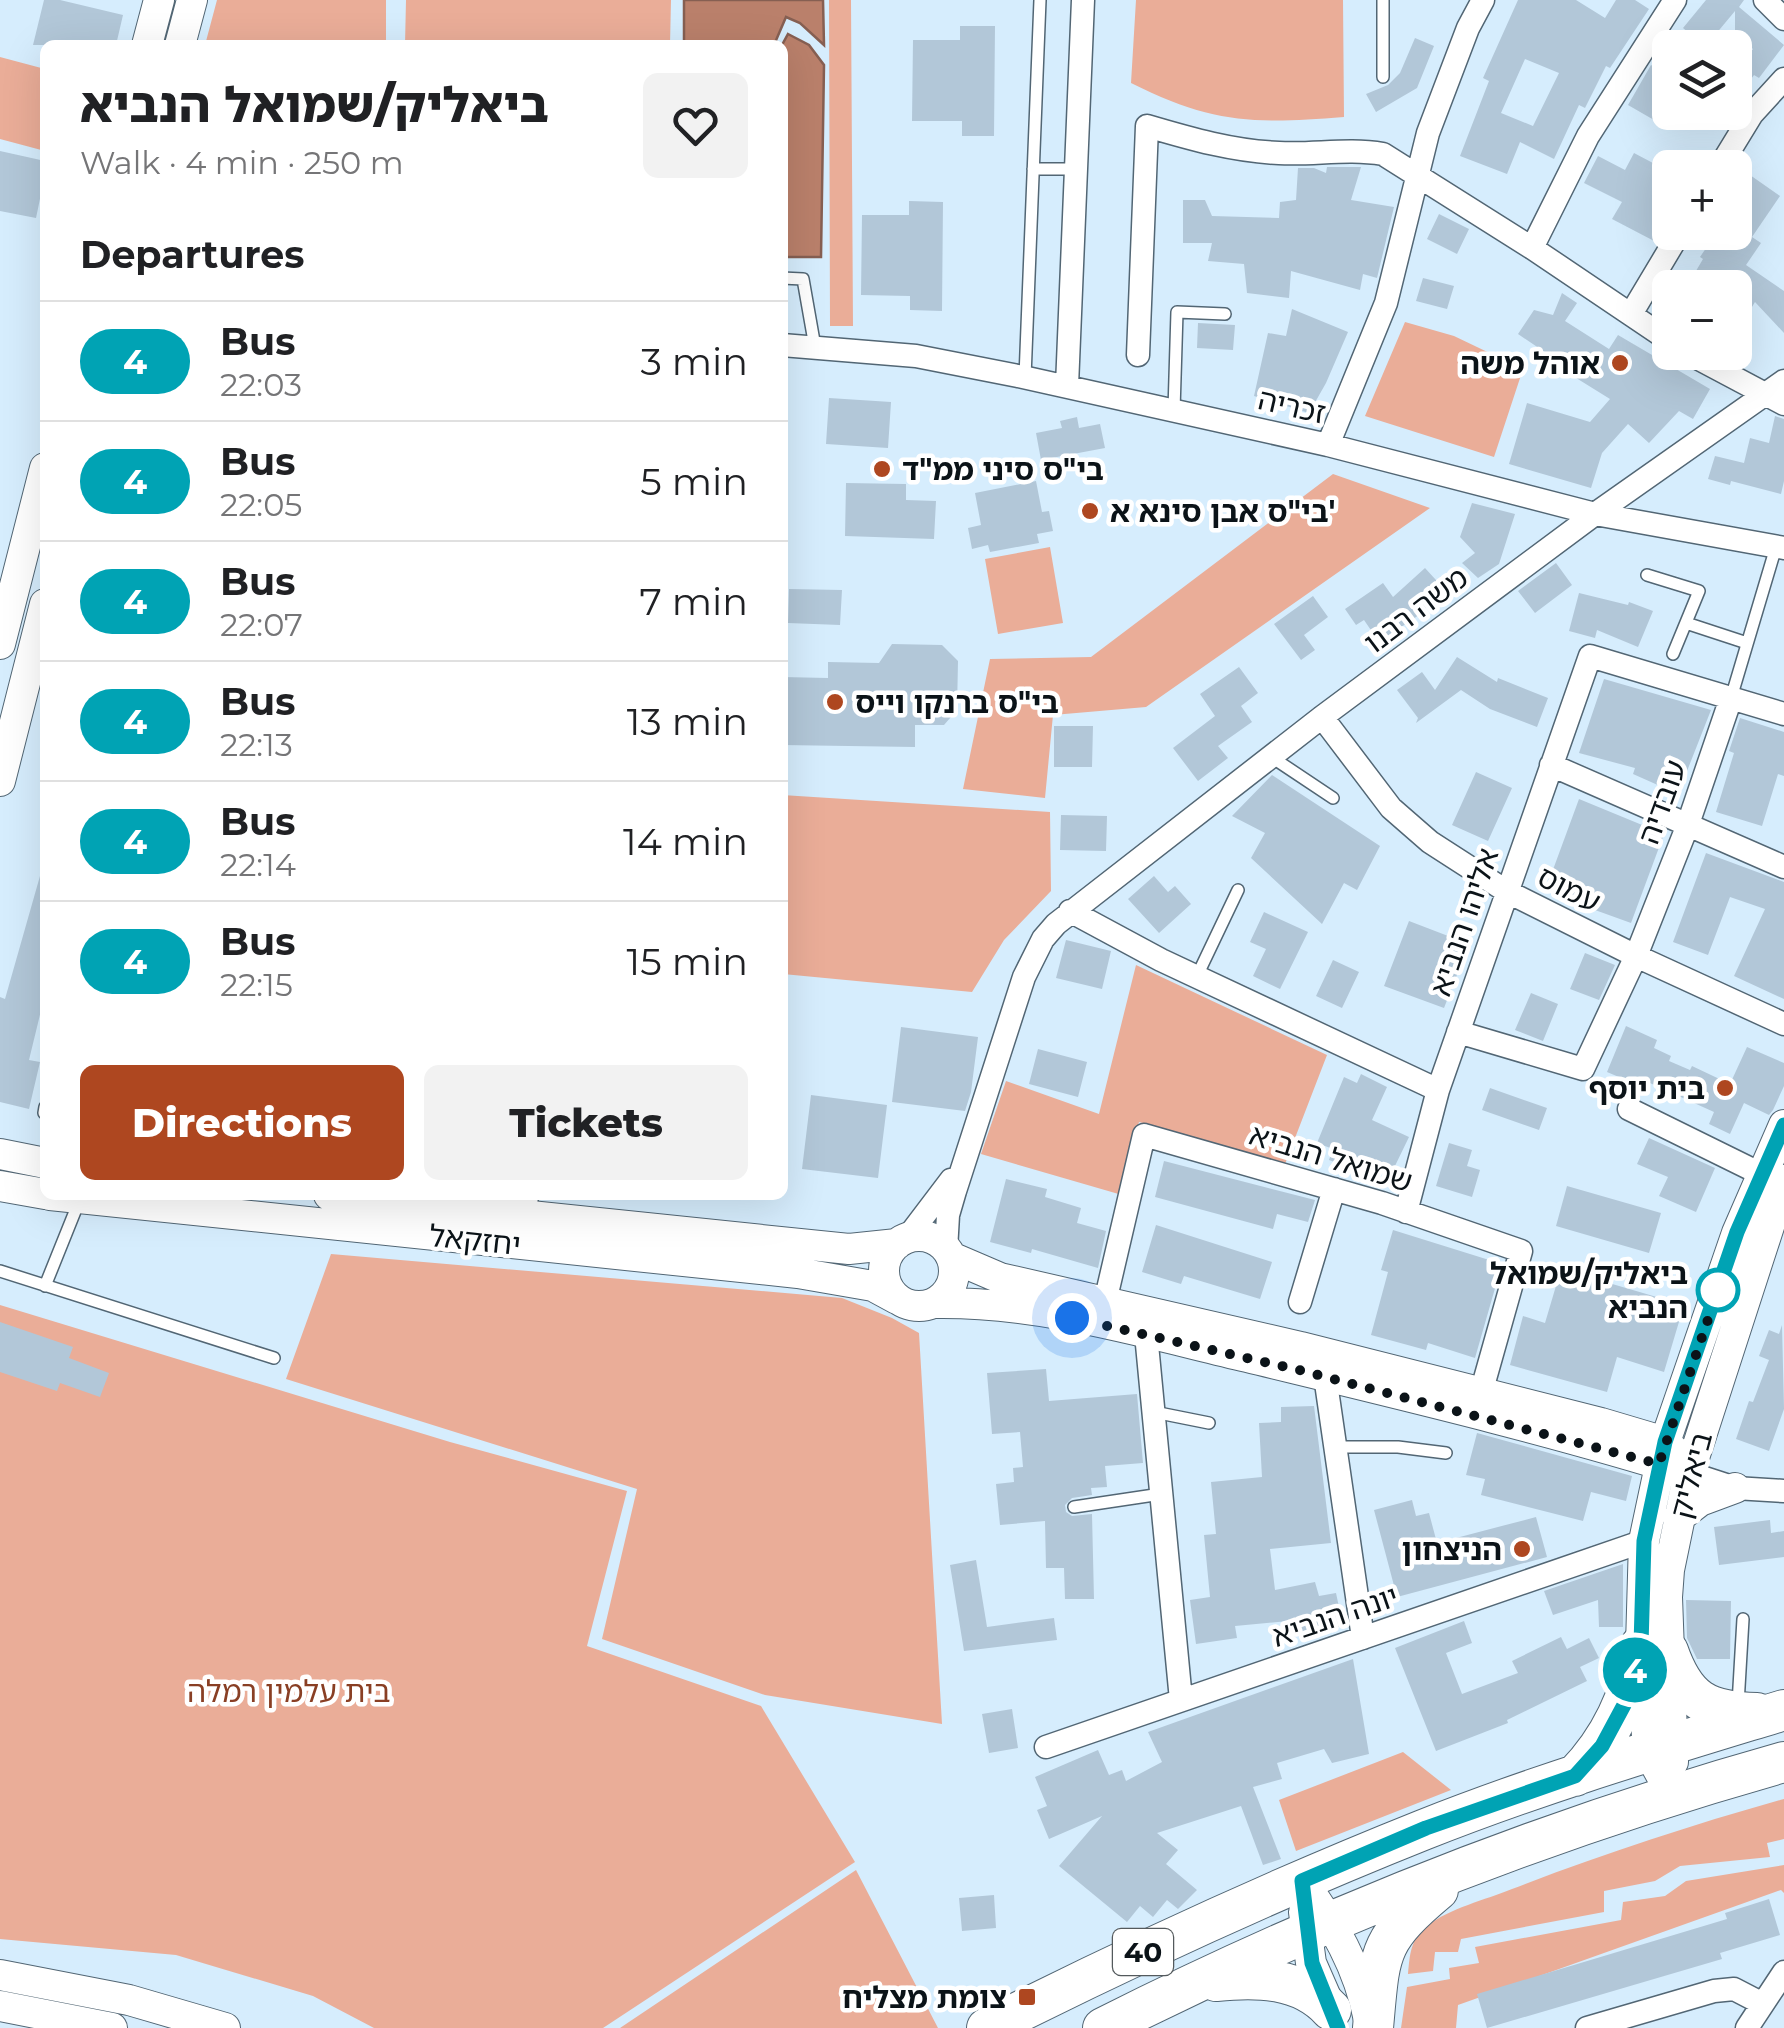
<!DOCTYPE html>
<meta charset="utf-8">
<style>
body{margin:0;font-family:Montserrat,"Noto Sans Hebrew",sans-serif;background:#f2f2f2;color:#202124;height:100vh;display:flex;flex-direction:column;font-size:38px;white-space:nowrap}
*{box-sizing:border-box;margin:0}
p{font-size:32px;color:#757577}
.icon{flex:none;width:55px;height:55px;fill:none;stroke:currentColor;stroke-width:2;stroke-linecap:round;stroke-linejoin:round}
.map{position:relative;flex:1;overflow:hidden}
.side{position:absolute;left:40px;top:40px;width:748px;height:1160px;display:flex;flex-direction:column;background:#fff;border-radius:15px;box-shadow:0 10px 40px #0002}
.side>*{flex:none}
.badge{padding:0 20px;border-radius:32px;font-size:35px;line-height:65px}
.buttons{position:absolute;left:1652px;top:30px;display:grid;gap:20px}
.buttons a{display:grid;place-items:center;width:100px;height:100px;border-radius:15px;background:#fff;box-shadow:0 10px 40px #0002;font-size:50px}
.you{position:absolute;width:50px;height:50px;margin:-25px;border:8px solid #fff;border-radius:50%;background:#1a73e8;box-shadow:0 0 0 15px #1a73e833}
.map>.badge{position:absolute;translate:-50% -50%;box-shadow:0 0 0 5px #fff}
h2{padding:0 40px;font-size:38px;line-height:90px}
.round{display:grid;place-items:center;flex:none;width:105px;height:105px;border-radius:15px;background:#f2f2f2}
.overview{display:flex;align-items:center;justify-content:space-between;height:170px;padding:0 40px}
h1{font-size:48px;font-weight:800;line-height:75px}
.cta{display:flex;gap:20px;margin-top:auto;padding:20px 40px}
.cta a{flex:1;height:115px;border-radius:15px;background:#ae4720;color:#fff;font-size:40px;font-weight:800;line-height:115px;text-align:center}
.cta a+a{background:#f2f2f2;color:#202124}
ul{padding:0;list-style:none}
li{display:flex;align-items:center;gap:30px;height:120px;padding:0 40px;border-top:2px solid #e0e0e0}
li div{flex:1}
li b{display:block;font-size:38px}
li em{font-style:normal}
li .badge{min-width:110px;font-weight:700;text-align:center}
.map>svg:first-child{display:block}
.green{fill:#eaad98}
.water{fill:#ba806b;stroke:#865f52;stroke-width:2.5}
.building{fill:#b2c7d8;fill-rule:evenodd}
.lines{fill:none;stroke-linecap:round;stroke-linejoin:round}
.lane-casing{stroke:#526674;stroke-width:14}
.street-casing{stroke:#526674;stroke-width:25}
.secondary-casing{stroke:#526674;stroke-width:32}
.highway-casing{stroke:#526674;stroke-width:42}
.lane{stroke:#fff;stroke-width:11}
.street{stroke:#fff;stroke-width:22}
.secondary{stroke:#fff;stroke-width:30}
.highway{stroke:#fff;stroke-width:40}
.line-casing{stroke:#fff;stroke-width:22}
.line{stroke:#00a3b4;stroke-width:15}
.walk{stroke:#0b1318;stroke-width:10;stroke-dasharray:0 18}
.poi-dot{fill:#ae4720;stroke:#fff;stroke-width:4}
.stop-dot{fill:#fff;stroke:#00a3b4;stroke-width:5}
.labels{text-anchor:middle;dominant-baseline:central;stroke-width:9;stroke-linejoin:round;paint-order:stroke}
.shield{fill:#fff;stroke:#545a5d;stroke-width:2.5}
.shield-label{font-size:28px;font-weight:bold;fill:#0b1318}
.poi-label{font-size:30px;font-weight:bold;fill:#0b1318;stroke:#fff;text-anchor:end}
.street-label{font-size:30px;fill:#0b1318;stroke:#fff}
.stop-label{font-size:30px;font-weight:bold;fill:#0b1318;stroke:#fff;text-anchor:end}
.park-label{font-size:30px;fill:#893f24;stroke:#fff}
</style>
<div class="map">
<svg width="1784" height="2028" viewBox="0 0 1784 2028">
<rect width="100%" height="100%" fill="#d6edfd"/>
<!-- green -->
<path class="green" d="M217 0H386V45H205Z
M406 0H671L670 45H405Z
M829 0H851L853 326H830Z
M1136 0H1343L1344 117C1254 124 1213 124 1131 83Z
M0 57 45 69V151L0 139Z
M1405 322 1454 336 1523 369 1494 457 1365 416Z
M1333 474 1430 508 1146 707 1053 715 1045 798 963 789 990 659 1091 657Z
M1050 547 1063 623 998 634 985 559Z
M782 795 1050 812 1051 891 1004 940 972 992 783 974Z
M1136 965 1327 1055 1285 1164 1139 1122 1122 1195 981 1154 1006 1081 1099 1114Z
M331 1254 842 1298 892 1318 919 1333 942 1724 765 1695 602 1639 637 1489 286 1379Z
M0 1305 450 1442 627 1491 587 1646 761 1706 855 1862 603 2028H374L313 1996 176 1955 0 1939Z
M1403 1752 1451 1790 1296 1851 1279 1800Z
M1784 1799V1839L1767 1843 1770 1857 1680 1866 1655 1881 1604 1891V1912L1461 1939 1458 1952H1435L1433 1971 1408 1974C1410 1954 1410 1940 1427 1926 1450 1908 1485 1900 1512 1889 1601 1855 1691 1825 1784 1799Z
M1784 1865V1893L1781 1890 1458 2005 1456 2028H1401L1407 1987 1450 1979 1449 1968 1479 1963 1475 1947 1621 1920 1623 1902 1665 1896 1686 1881Z
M856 1870 938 2028H620Z"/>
<!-- water -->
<path class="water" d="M684 0H823L824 45 800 23 786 17 774 45 684 42Z
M788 34 809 45 824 65 821 257H783L782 45Z"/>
<!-- building -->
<path class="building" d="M44 0H60L123 15 116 45H33Z
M1518 0H1576L1605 18 1616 0H1635L1649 9 1610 68 1606 66 1585 108 1579 105 1554 159 1520 142 1507 174 1460 156 1489 81 1483 78ZM1525 59 1559 73 1533 126 1501 113Z
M1706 0H1744L1739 7 1784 45 1759 78 1754 75 1735 101V72L1753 49 1735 34V11L1705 47 1683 28Z
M960 26H995L994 136H962V121H912L913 40H960Z
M1415 38 1434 46 1417 88 1376 112 1366 94 1388 85 1400 73Z
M1651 65 1670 76V94L1654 120 1628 105Z
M0 151 45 161V195L41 194 36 218 0 211Z
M1634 153 1670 172V219L1656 242 1612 219 1622 202 1584 183 1598 156 1625 170Z
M1327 167H1361L1351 200 1394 207 1377 278 1363 274 1360 290 1291 271 1289 298 1247 293 1244 264 1208 261 1212 243H1183V200H1205L1212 216 1279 218 1280 202 1296 200 1298 168H1314L1326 173Z
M1750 175 1780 196 1752 237 1761 243 1746 265 1784 291V333L1755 302 1735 335V288H1686L1703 259 1700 257 1717 232H1735V196Z
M909 201 943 202 942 311 910 310V296L861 295 862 215H909Z
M1439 214 1469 229 1457 254 1427 239Z
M1423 278 1454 286 1447 309 1416 301Z
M1562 293 1577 303 1565 321 1609 349 1618 335 1710 389 1693 419 1679 411 1649 443 1628 424 1602 453 1591 488 1509 464 1527 403 1590 422 1610 399 1552 363 1555 359 1518 334 1534 310 1553 315Z
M1292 309 1348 332 1326 383 1309 413 1254 396 1268 333 1286 336Z
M1198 323 1235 325 1233 350 1197 348Z
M829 398 891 402 888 448 826 444Z
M1775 416 1784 419V481L1781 494 1731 481 1730 485 1708 479 1715 456 1744 463 1750 438 1769 443Z
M1077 417 1079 428 1100 424 1105 448 1041 460 1036 433 1062 428 1060 421Z
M1036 481 1042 512 1049 511 1053 531 1037 534 1039 543 990 552 988 545 972 549 968 528 981 525 975 493Z
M846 483 906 484V500L936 501 934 539 845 536Z
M1472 503 1515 514 1499 564 1478 578 1462 563 1475 553 1460 537Z
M1556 563 1572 585 1535 613 1518 591Z
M1425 568 1446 591 1416 617 1379 642 1364 620 1356 625 1345 609 1383 583 1393 597Z
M789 589 842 590 840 625 788 623Z
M1579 593 1628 605 1629 602 1653 611 1638 647 1597 630 1595 638 1569 631Z
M1313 596 1328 617 1304 635 1315 650 1301 660 1274 624Z
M892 644 942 645 958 661 957 710 944 725H915V747L782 745V677L828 678V662L879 663Z
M1457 657 1497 682 1498 678 1548 698 1537 727 1490 709 1461 690 1416 723 1418 718 1397 690 1422 672 1435 690Z
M1239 667 1258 693 1241 706 1252 722 1218 746 1228 758 1198 781 1173 748 1215 716 1200 694Z
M1604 679 1711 710 1678 794 1633 774 1635 768 1579 753Z
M1740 718 1784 732V776L1778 774 1762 826 1716 812 1734 753 1729 751Z
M1054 726H1093L1092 767H1054Z
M1476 772 1512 788 1488 841 1452 825Z
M1272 775 1380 846 1357 890 1344 883 1322 924 1251 858 1265 833 1232 816Z
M1579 799 1664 834 1631 923 1595 910 1598 904 1547 886Z
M1061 815 1107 816 1106 851 1060 850Z
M1706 853 1784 882V999L1734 976 1765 909 1730 897 1708 955 1673 942Z
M40 876H45V994L29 1060 40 1062 29 1109 0 1102V997L5 999Z
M1154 876 1168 892 1175 886 1191 904 1159 933 1128 899Z
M1264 912 1308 932 1280 989 1253 976 1266 949 1250 942Z
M1409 921 1469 944 1444 1008 1384 986Z
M1066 940 1111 951 1102 989 1056 978Z
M1585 953 1615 965 1599 1000 1570 989Z
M1333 960 1359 972 1342 1008 1316 996Z
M1531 993 1558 1004 1543 1041 1515 1030Z
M1626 1026 1657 1040 1654 1048 1671 1056 1669 1061 1690 1070 1692 1066 1730 1084 1747 1047 1784 1063V1086L1773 1110 1769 1115 1744 1103 1730 1134 1709 1124 1714 1112 1641 1079 1638 1085 1607 1072Z
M901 1027 978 1037 971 1092 965 1111 892 1102Z
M1038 1049 1087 1062 1078 1097 1029 1084Z
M1361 1074 1387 1087 1372 1120 1409 1137 1393 1170 1361 1155 1356 1170 1329 1160 1333 1149 1317 1143 1344 1077 1357 1083Z
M1490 1088 1547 1108 1539 1130 1482 1110Z
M811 1095 887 1105 878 1178 802 1169Z
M1649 1138 1715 1168 1696 1212 1659 1196 1668 1177 1637 1164Z
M1449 1143 1472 1150 1467 1166 1480 1170 1472 1197 1436 1186Z
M1164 1161 1315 1200 1308 1222 1277 1214 1273 1229 1155 1197Z
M1006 1179 1047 1189 1045 1197 1081 1208 1077 1223 1106 1231 1098 1268 1032 1249 1031 1253 990 1242Z
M1567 1186 1661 1213 1649 1253 1556 1226Z
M1156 1225 1272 1262 1260 1299 1184 1276 1181 1284 1142 1272Z
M1393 1230 1502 1264 1475 1358 1428 1343 1426 1350 1371 1335 1388 1272 1381 1270Z
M1561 1269 1684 1305 1664 1372 1617 1357 1607 1392 1510 1365 1523 1316 1545 1323Z
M0 1322 73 1347 69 1358 109 1373 100 1397 60 1383 57 1391 0 1372Z
M1782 1325 1784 1409 1769 1451 1736 1439 1749 1401 1753 1402 1769 1360 1759 1356 1769 1330 1779 1334Z
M1046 1369 1049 1401 1137 1394 1143 1463 1105 1466 1107 1487 1091 1488 1092 1495 1072 1498 1065 1505 1066 1512 1072 1516 1092 1514 1094 1599H1065L1064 1568H1046L1045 1521 1000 1525 996 1484 1014 1482 1013 1468 1023 1467 1020 1432 992 1434 987 1373Z
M1314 1406 1331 1543 1270 1549 1275 1590 1315 1582 1319 1596 1336 1593 1343 1626 1302 1635 1299 1620 1235 1626 1237 1638 1196 1644 1190 1600 1210 1597 1204 1535 1216 1534 1211 1482 1262 1477 1259 1423 1281 1422V1407Z
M1477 1433 1632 1476 1626 1501 1591 1492 1583 1521 1481 1495 1485 1479 1466 1475Z
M1412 1500 1416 1516 1429 1513 1437 1543 1536 1517 1547 1557 1397 1597 1374 1510Z
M1770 1520 1771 1533 1784 1531V1557L1719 1565 1714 1527Z
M976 1560 987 1627 1054 1618 1057 1640 964 1651 950 1565Z
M1623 1564V1627H1599L1598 1600 1553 1615 1544 1591Z
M1686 1600 1731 1601 1730 1659H1697L1687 1638Z
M1464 1621 1472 1643 1446 1653 1462 1694 1518 1673 1512 1661 1561 1637 1567 1649 1589 1638 1599 1658 1580 1667 1587 1681 1507 1720 1508 1723 1436 1751 1395 1648Z
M1353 1659 1369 1754 1332 1763 1324 1749 1277 1763 1282 1779 1253 1787 1281 1859 1263 1865 1241 1806 1157 1833 1178 1850 1166 1864 1197 1890 1178 1909 1167 1900 1153 1917 1140 1906 1127 1922 1059 1866 1102 1816 1049 1839 1037 1810 1047 1806 1035 1777 1098 1750 1109 1775 1122 1770 1126 1781 1162 1762 1148 1732Z
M1012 1709 1018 1748 989 1753 982 1714Z
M994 1895 996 1928 962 1931 959 1898Z
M1769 1899 1780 1935 1720 1953 1722 1959 1487 2028 1477 1994 1727 1919 1725 1913Z"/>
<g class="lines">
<!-- lane casing -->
<g class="lane-casing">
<path id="lane" d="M1383 77V0
M1033 169H1076
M782 278 803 279 815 347
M1025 377 1040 0
M1174 410 1177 312 1225 314
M1647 575 1699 591 1673 654
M1686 623 1747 643
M1731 698 1776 547
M1270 756 1333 798
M1197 976 1238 890
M44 1113 45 1107
M0 1271 274 1358
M45 1286 80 1199
M1154 1412 1209 1423
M1336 1447H1398L1446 1453
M1074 1507 1161 1494
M1738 1704 1743 1619"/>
</g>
<!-- street casing -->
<g class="street-casing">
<path id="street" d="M1765 0 1784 19
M1719 168 1752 114 1784 79
M1532 248 1588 136 1675 0
M1631 314 1680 232
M782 345 916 356 1018 376 1328 445 1595 514 1784 548
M1686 352 1784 404
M1138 355 1147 126C1191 139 1233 151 1279 153 1314 155 1348 148 1383 154L1532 248 1670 341
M1067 386 1083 0
M1328 445 1386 303 1428 133 1468 28 1483 0
M1322 717 1391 808 1430 842 1506 891 1636 956 1784 1024
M1551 765 1784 867
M1070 911 1161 960 1438 1090
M1458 1032 1583 1069 1636 956 1687 827 1731 698
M1629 1109 1761 1174
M1406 1212 1438 1090 1590 656 1784 714
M525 1215 527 1195
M907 1238 951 1180
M946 1250 948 1215 955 1191 1024 977 1043 939 1056 924 1322 717 1595 514 1784 381
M1105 1302 1144 1135 1382 1203 1521 1251 1481 1393
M1300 1302 1334 1189
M1146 1334 1181 1700
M1325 1376 1363 1638
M1689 1473 1735 1488 1784 1491
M1046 1747 1644 1541
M1587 2028 1714 1991 1734 1989 1761 2003
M1747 2028 1784 1972"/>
</g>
<!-- secondary casing -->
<g class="secondary-casing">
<path id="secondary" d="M147 45 159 0
M180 45 192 0
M0 644 45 468
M0 781 45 604
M0 1154 45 1163
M0 1186 45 1194
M50 1195 798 1273 873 1286 897 1299
M329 1195 849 1249 897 1244
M884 1271a35 35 0 1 1 70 0a35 35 0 1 1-70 0Z
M951 1257 1000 1278 1301 1347 1601 1423 1665 1442 1685 1461 1689 1473
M934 1303C1039 1301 1145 1333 1247 1357 1395 1393 1544 1428 1689 1473
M1678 1518 1700 1501 1735 1488
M1673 1762 1667 1597 1669 1570 1689 1473 1784 1180
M1672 1795 1648 1751 1641 1645 1644 1541 1665 1442 1737 1233 1784 1125
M1302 1881C1333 1923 1359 1967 1369 2020
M1304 1912 1311 1963 1332 2011
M0 1975 129 2000 225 2028
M0 2006 112 2028"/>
</g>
<!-- highway casing -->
<g class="highway-casing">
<path id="highway" d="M1668 1651C1685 1700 1706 1712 1757 1713
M1575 1776C1612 1738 1629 1697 1641 1645
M1216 1981C1257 1977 1301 1977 1331 2010
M987 2028C1130 1956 1275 1889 1423 1830 1541 1783 1663 1747 1784 1710
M1103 2028C1321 1918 1549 1828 1784 1762
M1373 2028C1380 1952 1377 1941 1438 1890"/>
</g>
<!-- lane -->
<use href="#lane" class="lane"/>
<!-- street -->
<use href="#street" class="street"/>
<!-- secondary -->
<use href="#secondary" class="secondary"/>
<!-- highway -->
<use href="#highway" class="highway"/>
</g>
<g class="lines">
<!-- line casing -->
<g class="line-casing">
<path id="line" d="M1338 2028 1312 1963 1302 1881 1426 1828 1575 1776 1602 1746 1624 1705 1641 1645 1644 1541 1665 1442 1737 1232 1784 1125"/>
</g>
<!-- line -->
<use href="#line" class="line"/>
<!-- walk -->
<path class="walk" d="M1072 1318 1295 1369 1659 1464 1718 1290"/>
</g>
<!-- markers -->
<g class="poi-dot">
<circle cx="1620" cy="363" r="10"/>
<circle cx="882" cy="469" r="10"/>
<circle cx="1090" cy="511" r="10"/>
<circle cx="835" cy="702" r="10"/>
<circle cx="1725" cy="1088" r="10"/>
<circle cx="1522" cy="1549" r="10"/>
<rect x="1017" y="1987" width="20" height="20" rx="5"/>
</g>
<circle class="stop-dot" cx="1718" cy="1290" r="20"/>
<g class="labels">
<!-- shield labels -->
<rect class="shield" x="1113" y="1929" width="60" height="46" rx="8"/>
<g class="shield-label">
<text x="1143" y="1952">40</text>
</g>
<!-- poi labels -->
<g class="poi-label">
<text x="1600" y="363">אוהל משה</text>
<text x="902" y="469" text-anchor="start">בי"ס סיני ממ"ד</text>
<text x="1110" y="511" text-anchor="start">בי"ס אבן סינא א'</text>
<text x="855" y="702" text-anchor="start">בי"ס ברנקו וייס</text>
<text x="1705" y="1088">בית יוסף</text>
<text x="1502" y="1549">הניצחון</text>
<text x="1007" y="1997">צומת מצליח</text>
</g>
<!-- street labels -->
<g class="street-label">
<text transform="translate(1292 406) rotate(13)">זכריה</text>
<text transform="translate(1416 610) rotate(-37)">משה רבנו</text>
<text transform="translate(1662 802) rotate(-70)">עובדיה</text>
<text transform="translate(1569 889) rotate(27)">עמוס</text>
<text transform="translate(1464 922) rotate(-71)">אליהו הנביא</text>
<text transform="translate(1331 1158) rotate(17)">שמואל הנביא</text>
<text transform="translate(475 1240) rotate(6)">יחזקאל</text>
<text transform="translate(1691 1475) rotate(-75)">ביאליק</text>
<text transform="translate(1335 1616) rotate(-19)">יונה הנביא</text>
</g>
<!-- stop labels -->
<g class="stop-label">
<text x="1688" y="1273">ביאליק/שמואל<tspan x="1688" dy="34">הנביא</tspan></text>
</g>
<!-- park labels -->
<g class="park-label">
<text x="289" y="1691">בית עלמין רמלה</text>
</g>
</g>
</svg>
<div class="buttons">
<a><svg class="icon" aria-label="layers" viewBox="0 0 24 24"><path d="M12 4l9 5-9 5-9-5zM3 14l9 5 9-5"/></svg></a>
<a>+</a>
<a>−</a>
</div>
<div class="you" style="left:1072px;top:1318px"></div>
<b class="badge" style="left:1635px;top:1670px;background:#00a3b4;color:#fff">4</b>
<section class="side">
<div class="overview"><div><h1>ביאליק/שמואל הנביא</h1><p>Walk · 4 min · 250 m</p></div><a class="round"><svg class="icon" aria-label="heart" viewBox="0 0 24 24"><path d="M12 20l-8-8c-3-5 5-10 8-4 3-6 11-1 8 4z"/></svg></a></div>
<h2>Departures</h2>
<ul>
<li><span class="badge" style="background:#00a3b4;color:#fff">4</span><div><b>Bus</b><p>22:03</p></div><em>3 min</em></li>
<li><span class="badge" style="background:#00a3b4;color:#fff">4</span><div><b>Bus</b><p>22:05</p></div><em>5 min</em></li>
<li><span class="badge" style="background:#00a3b4;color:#fff">4</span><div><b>Bus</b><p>22:07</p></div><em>7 min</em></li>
<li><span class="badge" style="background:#00a3b4;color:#fff">4</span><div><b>Bus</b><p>22:13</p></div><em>13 min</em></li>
<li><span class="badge" style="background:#00a3b4;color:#fff">4</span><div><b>Bus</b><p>22:14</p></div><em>14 min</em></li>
<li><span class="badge" style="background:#00a3b4;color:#fff">4</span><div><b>Bus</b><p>22:15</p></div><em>15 min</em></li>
</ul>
<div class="cta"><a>Directions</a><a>Tickets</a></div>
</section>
</div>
